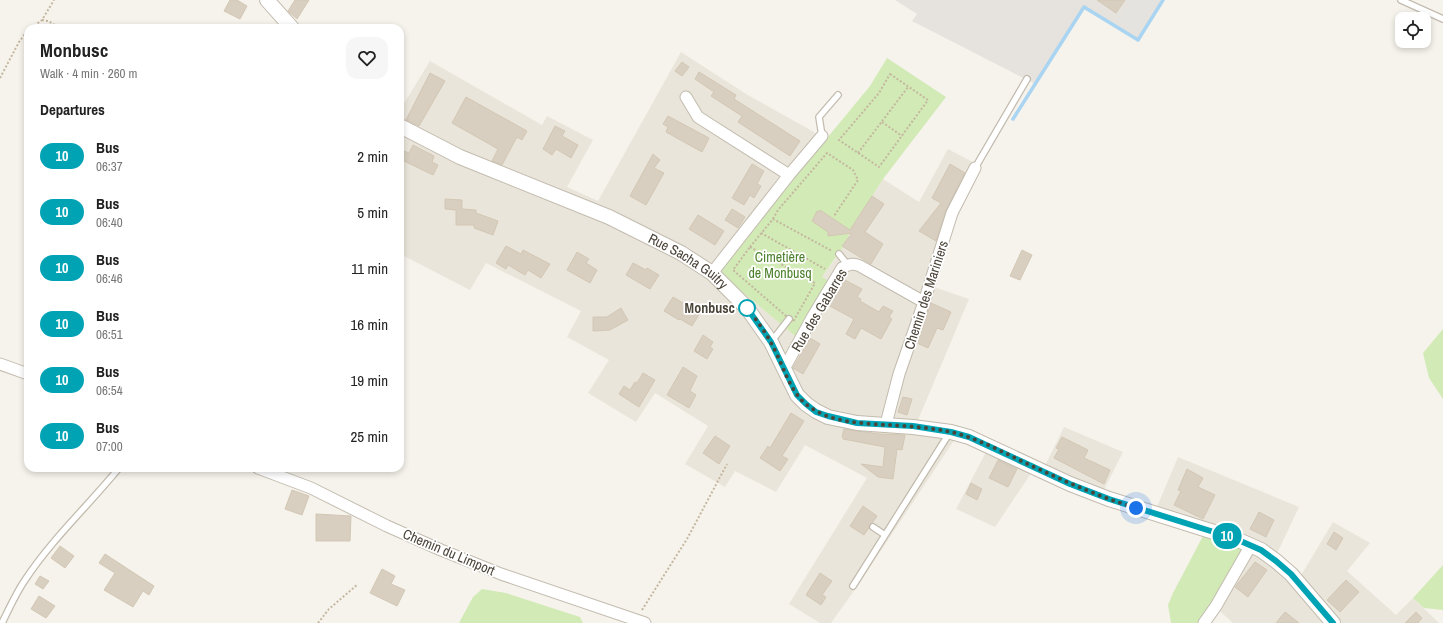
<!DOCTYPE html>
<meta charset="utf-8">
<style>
body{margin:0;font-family:"Archivo Narrow",sans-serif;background:#f6f6f6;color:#222;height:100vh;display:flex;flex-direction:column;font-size:15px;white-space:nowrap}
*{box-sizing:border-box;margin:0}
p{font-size:13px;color:#767676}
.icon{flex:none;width:22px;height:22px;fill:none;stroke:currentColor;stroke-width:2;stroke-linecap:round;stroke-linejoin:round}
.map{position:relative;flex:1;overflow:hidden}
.sheet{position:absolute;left:24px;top:24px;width:380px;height:448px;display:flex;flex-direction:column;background:#fff;border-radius:12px;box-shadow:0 2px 6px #0003}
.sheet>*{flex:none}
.badge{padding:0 8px;border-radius:13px;font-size:14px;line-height:26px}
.buttons{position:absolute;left:1395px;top:12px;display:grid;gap:8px}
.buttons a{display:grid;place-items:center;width:36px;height:36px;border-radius:8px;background:#fff;box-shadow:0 2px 6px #0003;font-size:20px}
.you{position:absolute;width:20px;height:20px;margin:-10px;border:3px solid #fff;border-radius:50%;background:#1a73e8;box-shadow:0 0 0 6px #1a73e833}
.map>.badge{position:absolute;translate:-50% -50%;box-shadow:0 0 0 2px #fff}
h2{padding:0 16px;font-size:15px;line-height:36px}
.round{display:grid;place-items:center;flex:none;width:42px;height:42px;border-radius:12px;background:#f6f6f6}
.summary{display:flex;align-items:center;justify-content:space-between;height:68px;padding:0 16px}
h1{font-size:19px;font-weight:800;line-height:30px}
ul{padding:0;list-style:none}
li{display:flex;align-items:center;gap:12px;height:56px;padding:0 16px}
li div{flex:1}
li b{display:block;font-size:15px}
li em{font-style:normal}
li .badge{min-width:44px;font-weight:700;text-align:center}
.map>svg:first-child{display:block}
.residential{fill:#eae5da}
.industrial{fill:#e6e2dd}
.green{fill:#d2eab5}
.parking{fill:#e5e3e0}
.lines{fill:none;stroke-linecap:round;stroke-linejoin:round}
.stream{stroke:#a9d4f2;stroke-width:3.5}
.building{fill:#d8cfc1;stroke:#d3c7b4}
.service-casing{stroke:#c2bbae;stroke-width:8}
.minor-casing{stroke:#c2bbae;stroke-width:13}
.tertiary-casing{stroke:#c2bbae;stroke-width:16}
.path{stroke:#c4b79f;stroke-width:2;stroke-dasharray:2 2;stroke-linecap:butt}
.service{stroke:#fff;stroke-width:5.5}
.minor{stroke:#fff;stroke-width:11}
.tertiary{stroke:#fff;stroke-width:14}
.line-casing{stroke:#fff;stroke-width:9}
.line{stroke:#00a3b4;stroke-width:6}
.walk{stroke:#4b4439;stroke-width:4;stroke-dasharray:0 7.2}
.stop-dot{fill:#fff;stroke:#00a3b4;stroke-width:2}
.labels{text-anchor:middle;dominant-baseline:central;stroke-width:3.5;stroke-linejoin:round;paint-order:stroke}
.park-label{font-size:14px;fill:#4a7f2a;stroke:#fff}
.street-label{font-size:14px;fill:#4b4439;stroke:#fff}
.stop-label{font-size:14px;font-weight:bold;fill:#4b4439;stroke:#fff;text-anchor:end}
</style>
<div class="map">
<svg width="1443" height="623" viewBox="0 0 1443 623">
<rect width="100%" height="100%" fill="#f6f3ec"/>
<!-- residential -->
<path class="residential" d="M681 52 746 94 814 132 824 141 722 275 795 336 828 281 822 277 839 254 853 226 883 179 919 202 948 149 982 167 957 216 934 287 969 299 918 420 916 432 955 439 856 588 831 623H820L789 604 867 478 805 445 776 492 735 471 725 487 685 464 708 426 655 393 636 422 588 393 609 360 567 337 581 311 486 263 470 290 400 254V110L430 61 542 125 547 116 593 140 567 187 598 201Z
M1064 427 1123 452 1103 492 1045 466Z
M987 450 1032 472 995 527 956 509Z
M1178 457 1299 507 1272 564 1282 573 1294 587 1333 522 1370 543 1347 571 1396 615 1413 598 1439 623H1233L1212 604 1243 549 1157 507Z"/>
<!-- industrial -->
<path class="industrial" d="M895 0H1161L1137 39 1082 8 1035 84 912 21 917 14Z"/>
<!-- green -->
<path class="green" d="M887 58 946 97 883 179 853 226 847 239 842 246 843 247 822 277 829 281 795 336 722 275 723 264 870 86Z
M1443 329V399L1429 378 1423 353Z
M1203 536 1243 549 1212 604 1198 623H1171L1168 605 1173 593Z
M1443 565V610L1424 608 1413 598Z
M482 589 506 593 580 617 583 623H459L473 597Z"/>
<!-- parking -->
<path class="parking" d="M1131 0H1157L1138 32 1118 20Z"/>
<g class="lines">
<!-- stream -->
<path class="stream" d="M1013 119 1084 7 1138 40 1163 0"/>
</g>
<!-- building -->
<path class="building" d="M230 0H237L247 6 240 19 224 11Z
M295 0H309L297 19 288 11Z
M1097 0H1125L1116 13Z
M682 62 689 67 682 76 675 71Z
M699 72 736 95 734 99 800 141 790 156 738 122 742 116 711 96 714 92 695 79Z
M430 73 445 81 419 126 406 120Z
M466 97 527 131 522 140 517 137 502 165 492 161 498 149 452 123Z
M668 116 709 138 702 152 666 132 668 127 663 124Z
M555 126 565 131 562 136 578 145 571 158 556 149 552 155 543 149Z
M413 145 434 156 432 162 438 165 433 175 400 159 404 151 409 153Z
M653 154 660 160 654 168 664 173 646 205 630 196Z
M752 164 764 171 757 184 761 186 754 198 750 195 744 205 732 198Z
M950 164 965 173 946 210 936 241 919 231 941 203 932 198Z
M872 196 884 204 865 232 883 244 871 264 842 246 852 233 828 236V232L812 221 817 211 819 212 820 210 850 230Z
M445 199 462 200V209L476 210V213L498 221 493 235 474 228V225H456V210L445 209Z
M732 209 745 217 738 228 725 220Z
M698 215 724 231 715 245 689 229Z
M506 246 521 254 523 250 550 264 541 278 528 270 525 275 508 265 506 269 496 263Z
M1022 250 1032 255 1020 280 1010 276Z
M577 252 589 259 586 263 597 270 590 283 567 270Z
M633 263 646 270 647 268 659 275 650 289 626 275Z
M843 279 862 289 857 297 861 299 860 301 879 312 883 306 893 311 889 317 892 319 881 339 861 328 855 339 846 334 854 319 828 305Z
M673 297 700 313 692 326 680 319 679 320 664 311Z
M931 303 951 312 943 330 937 328 928 348 917 343Z
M621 308 628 320 610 330 593 331V317H607Z
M703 335 713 342 710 347 713 349 707 359 694 351Z
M810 338 820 344 803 374 793 368Z
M683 367 697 376 690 391 696 395 689 408 667 395Z
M643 373 655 380 639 407 619 394 624 386 630 390 635 382 637 383Z
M903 397 912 399 907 415 898 412Z
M791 413 804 421 782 456 788 459 780 471 760 458 768 446 770 448Z
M844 429 879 434 905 435 902 450 897 449 893 479 878 477 861 464 883 467 885 447 843 439V437H842Z
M715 436 730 446 719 464 703 453Z
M1062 437 1088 450 1084 458 1110 470 1104 484 1054 458 1059 449 1056 448Z
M998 460 1017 469 1008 487 989 478Z
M1187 469 1203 478 1198 487 1215 495 1203 519 1174 505 1181 491 1178 490Z
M971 483 982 489 977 500 966 494Z
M292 490 309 496 302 515 285 509Z
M863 506 877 516 864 535 850 526Z
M1259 512 1274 520 1266 537 1250 529Z
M316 514 351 516 350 541H316Z
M1334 532 1343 538 1336 550 1327 544Z
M60 546 74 556 65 568 51 558Z
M105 554 154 586 149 595 143 591 133 607 104 590 115 573 99 563Z
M1255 562 1267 570 1248 597 1235 587Z
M382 569 395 576 391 584 405 590 397 606 370 593Z
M820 573 832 581 822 595 826 597 821 605 806 595Z
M40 576 49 581 43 589 35 584Z
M1346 580 1359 592 1340 612 1327 600Z
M39 596 55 606 46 618 31 609Z
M1285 612 1289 615 1299 623H1276Z
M1416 612 1422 618 1418 623H1405Z"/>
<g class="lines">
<!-- service casing -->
<g class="service-casing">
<path id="service" d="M1401 0 1443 19
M822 136 819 117 838 95
M975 168 1027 79
M839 254 847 264
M771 342 789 319
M873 527 885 535
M853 586 950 432
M2 623C9 609 16 593 25 580 52 539 88 506 119 468"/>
</g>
<!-- minor casing -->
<g class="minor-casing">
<path id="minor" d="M686 97 698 117 789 175 712 273
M789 175 822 136
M0 364 28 374
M784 369 813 316 842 268C849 264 853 263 860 266L924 302
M886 424 899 374 924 302 952 213 975 168
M258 468 311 488 387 526 441 550 501 574 645 623
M1204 623 1216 606 1251 545"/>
</g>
<!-- tertiary casing -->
<g class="tertiary-casing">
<g id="tertiary">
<path d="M267 0 292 28"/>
<path id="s1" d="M400 126 460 157 609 217 681 253 712 273 747 308 771 342 797 395 806 404 816 411 828 417 857 423 913 427 951 432 969 437 1070 484 1109 499 1236 539 1261 550 1276 561 1291 574 1333 623"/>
</g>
</g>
<!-- path -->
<path class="path" d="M42 20 48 21 60 28
M31 28 42 20 54 0
M890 74 928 100 879 167 839 140 879 93Z
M0 78 19 42 28 30
M882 122 902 136
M858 153 908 87
M773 219 778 210 827 153 853 170 858 180 834 216
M761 233 825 269
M750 247 815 283 793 322 733 270Z
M750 247 773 219 832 251
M642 610 687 539 727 464
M318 623 329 609 358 584"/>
<!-- service -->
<use href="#service" class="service"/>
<!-- minor -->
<use href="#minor" class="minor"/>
<!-- tertiary -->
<use href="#tertiary" class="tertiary"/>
</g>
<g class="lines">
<!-- line casing -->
<g class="line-casing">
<path id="line" d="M747 308 771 342 797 395 806 404 816 412 828 416 857 423 913 426 951 432 969 437 1070 484 1109 499 1236 539 1261 550 1276 561 1291 574 1333 623"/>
</g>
<!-- line -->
<use href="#line" class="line"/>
<!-- walk -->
<path class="walk" d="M747 308C755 318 765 331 771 343 783 363 788 390 807 405 830 423 861 423 888 425 909 426 931 428 951 432 980 439 1006 454 1032 466 1066 482 1100 497 1136 508"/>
</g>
<!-- markers -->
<circle class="stop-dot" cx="747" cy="308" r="8"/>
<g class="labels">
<!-- park labels -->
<g class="park-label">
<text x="780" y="257">Cimetière<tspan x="780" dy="16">de Monbusq</tspan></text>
</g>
<!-- street labels -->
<g class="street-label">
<text stroke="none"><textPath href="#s1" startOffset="319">Rue Sacha Guitry</textPath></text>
<text transform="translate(926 295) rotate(-72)">Chemin des Mariniers</text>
<text transform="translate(819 310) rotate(-59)">Rue des Gabarres</text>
<text transform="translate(449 552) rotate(23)">Chemin du Limport</text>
</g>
<!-- stop labels -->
<g class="stop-label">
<text x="735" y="308">Monbusc</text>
</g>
</g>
</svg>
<div class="buttons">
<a><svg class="icon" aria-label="locate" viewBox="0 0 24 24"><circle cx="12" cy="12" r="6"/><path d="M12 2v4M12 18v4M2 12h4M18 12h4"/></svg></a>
</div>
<div class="you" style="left:1136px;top:508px"></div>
<b class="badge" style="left:1227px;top:536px;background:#00a3b4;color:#fff">10</b>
<section class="sheet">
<div class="summary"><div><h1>Monbusc</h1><p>Walk · 4 min · 260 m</p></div><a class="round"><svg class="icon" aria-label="heart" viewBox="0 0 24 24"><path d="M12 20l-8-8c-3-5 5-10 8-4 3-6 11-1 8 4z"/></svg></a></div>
<h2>Departures</h2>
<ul>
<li><span class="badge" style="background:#00a3b4;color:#fff">10</span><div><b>Bus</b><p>06:37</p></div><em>2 min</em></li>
<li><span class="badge" style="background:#00a3b4;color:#fff">10</span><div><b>Bus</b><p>06:40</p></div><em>5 min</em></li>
<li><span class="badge" style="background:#00a3b4;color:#fff">10</span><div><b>Bus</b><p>06:46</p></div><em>11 min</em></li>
<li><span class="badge" style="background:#00a3b4;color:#fff">10</span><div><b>Bus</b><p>06:51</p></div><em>16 min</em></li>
<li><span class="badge" style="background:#00a3b4;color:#fff">10</span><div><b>Bus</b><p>06:54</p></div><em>19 min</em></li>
<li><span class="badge" style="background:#00a3b4;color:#fff">10</span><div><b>Bus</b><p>07:00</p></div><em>25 min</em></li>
</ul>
</section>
</div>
